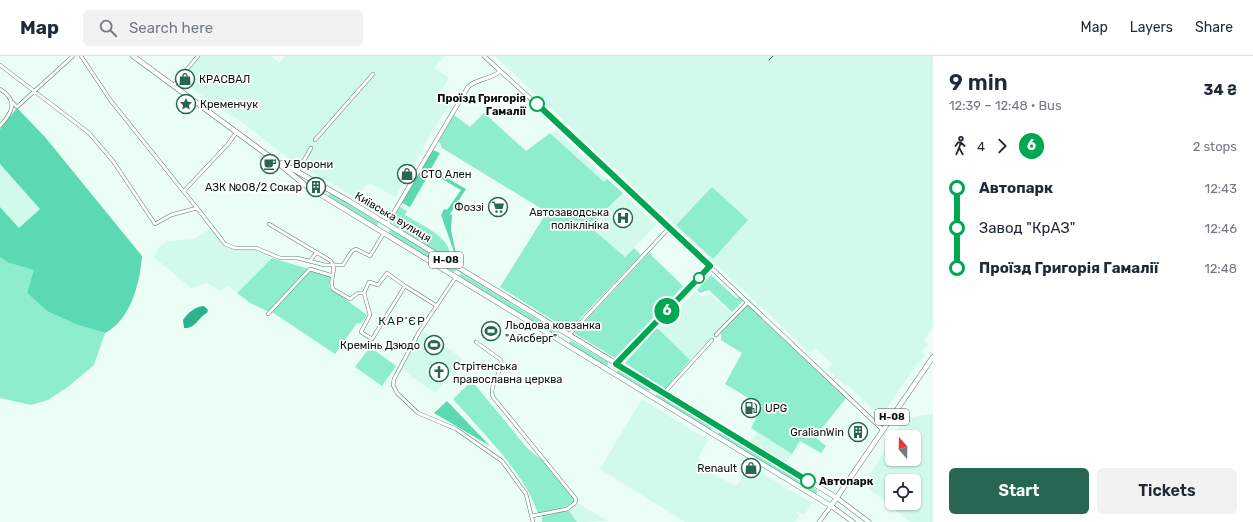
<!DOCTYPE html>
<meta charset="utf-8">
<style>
body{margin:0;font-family:Rubik,sans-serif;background:#f2f2f3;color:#1f2937;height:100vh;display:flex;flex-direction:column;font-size:15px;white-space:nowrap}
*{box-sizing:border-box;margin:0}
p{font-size:13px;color:#747a83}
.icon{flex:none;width:22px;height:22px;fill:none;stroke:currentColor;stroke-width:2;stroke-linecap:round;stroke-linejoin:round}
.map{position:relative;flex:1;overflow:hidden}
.side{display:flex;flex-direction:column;background:#fff;width:320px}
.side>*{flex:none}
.badge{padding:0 8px;border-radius:13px;font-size:14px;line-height:26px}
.needle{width:26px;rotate:340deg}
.fabs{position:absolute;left:885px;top:374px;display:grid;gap:8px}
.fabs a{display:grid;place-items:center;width:36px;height:36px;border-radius:6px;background:#fff;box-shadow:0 1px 3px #0004;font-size:20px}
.map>.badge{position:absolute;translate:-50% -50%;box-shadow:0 0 0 2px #fff}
.legs{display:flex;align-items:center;gap:6px;height:44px;padding:0 16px;font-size:13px}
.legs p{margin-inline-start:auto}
.head{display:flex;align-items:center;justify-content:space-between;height:68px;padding:0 16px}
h1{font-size:22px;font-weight:600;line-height:30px}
.button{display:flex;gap:8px;margin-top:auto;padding:8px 16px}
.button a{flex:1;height:46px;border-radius:6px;background:#276652;color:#fff;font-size:16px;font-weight:600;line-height:46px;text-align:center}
.button a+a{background:#f2f2f3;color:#1f2937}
ul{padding:0 16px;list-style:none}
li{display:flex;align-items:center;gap:14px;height:40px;font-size:15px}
li i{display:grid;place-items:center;width:6px;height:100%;margin:0 5px;background:currentColor}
li i::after{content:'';width:10px;height:10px;margin:-5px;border:3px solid;border-radius:50%;background:#fff}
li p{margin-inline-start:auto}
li:first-child i{background:linear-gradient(#0000 50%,currentColor 0)}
li:last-child i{background:linear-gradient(currentColor 50%,#0000 0)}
header{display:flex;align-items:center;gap:24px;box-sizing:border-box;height:56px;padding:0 20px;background:#fff;border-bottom:1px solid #e0e1e3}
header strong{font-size:19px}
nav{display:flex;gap:22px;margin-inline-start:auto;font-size:14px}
.search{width:280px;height:36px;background:#f2f2f3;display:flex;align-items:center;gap:10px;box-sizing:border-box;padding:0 14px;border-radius:6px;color:#747a83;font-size:15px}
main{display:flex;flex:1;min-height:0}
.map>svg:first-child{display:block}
.built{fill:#d1faea;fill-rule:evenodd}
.green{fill:#8eedcc}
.forest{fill:#5bd9b2}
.water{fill:#2ab48e}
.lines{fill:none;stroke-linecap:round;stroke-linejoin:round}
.minor-casing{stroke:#5a776c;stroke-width:4}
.tertiary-casing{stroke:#5a776c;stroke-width:4.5}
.secondary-casing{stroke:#5a776c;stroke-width:5}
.primary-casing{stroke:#5a776c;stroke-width:5.5}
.minor{stroke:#fff;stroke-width:3}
.tertiary{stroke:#fff;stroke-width:3.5}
.secondary{stroke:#fff;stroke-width:4}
.primary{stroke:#fff;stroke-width:4.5}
.rail{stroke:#424f4a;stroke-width:1}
.line-1-casing{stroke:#fff;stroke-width:9}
.line-1{stroke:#00a651;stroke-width:6}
.stop-1-dot{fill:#fff;stroke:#00a651;stroke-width:2}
.labels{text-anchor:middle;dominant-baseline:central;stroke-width:3.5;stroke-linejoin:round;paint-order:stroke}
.shield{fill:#fff;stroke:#515956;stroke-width:1}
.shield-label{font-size:10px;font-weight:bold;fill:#07120e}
.poi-label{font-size:11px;fill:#07120e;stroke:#fff;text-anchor:start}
.stop-label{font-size:11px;font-weight:bold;fill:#07120e;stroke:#fff;text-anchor:end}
.street-label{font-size:11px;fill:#07120e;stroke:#fff}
.neighbourhood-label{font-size:12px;letter-spacing:1px;fill:#003527;stroke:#fff}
</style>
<header>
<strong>Map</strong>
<div class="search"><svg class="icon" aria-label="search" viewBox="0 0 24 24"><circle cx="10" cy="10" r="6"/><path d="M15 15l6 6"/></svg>Search here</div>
<nav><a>Map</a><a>Layers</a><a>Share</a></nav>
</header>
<main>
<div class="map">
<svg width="933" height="466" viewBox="0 0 933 466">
<rect width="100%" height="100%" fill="#ebfef6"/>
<!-- built -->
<path class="built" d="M199 0H271L280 7 285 0H445L434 12 449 22 438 39 452 47 447 56H444L395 141 372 128 366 129 357 142 292 105 235 61 231 60 190 31V29L182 21Z
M495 0H933V271L924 285 928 289 921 295 925 299 918 308 916 309 881 361 847 328 845 330 827 313 832 308 815 292 810 297Z
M556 74 607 123 604 126 552 78Z
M0 108 40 153 19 172 0 151Z
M623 137 656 169 625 201 589 170Z
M208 174H212L227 188 235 191H249L272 202 237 237 228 230 220 235 207 227 191 232 154 201 159 191 167 185 194 183Z
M695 235 702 241 710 238 733 259 690 304 658 274Z
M423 275 462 302 454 318 440 309 433 320 443 327 435 337 401 313Z
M642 343 708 384 699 400 702 412 736 430 750 410 812 447 805 458 796 456 799 460 795 466H685L600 413Z
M933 358V466H910L864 428 892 383V403H914V381H893L905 362ZM892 425H914V447H892Z
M757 376 792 398 786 407 751 385Z
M578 447 608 465 577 466 568 454Z"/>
<!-- green -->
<path class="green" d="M484 57 526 95 550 77 604 126 607 123 623 137 589 170 625 201 634 192 641 199 570 273H567L500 231 547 156 442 92 439 85 454 59 470 71Z
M712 131 748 164 713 203 676 169Z
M330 136 378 166V169L375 170 328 140Z
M400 151 407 155 405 159C418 167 454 183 449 200L445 201 394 169 392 163Z
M392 173 455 212 456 215 453 216 389 178V175Z
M45 187 27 237 47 255 75 268 105 277 94 309 69 330 48 344 31 349 0 342V201L7 206Z
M649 197 683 230 615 302 574 277Z
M272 202 309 213 269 256 250 247 237 237Z
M310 214 331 220 329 231 367 259 360 268 357 267 335 298 272 256C278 243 300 227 310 214Z
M461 217 558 276 559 279 556 280 459 220Z
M711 219 736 242 740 241 744 244 732 256 709 234 700 237 697 234Z
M748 249 846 342 815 381 826 390 821 397 800 385 792 398 751 372 762 350 725 328 742 297 721 284V277Z
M657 272 690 304 665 333 625 307Z
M570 284 608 306V309L605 310 569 288Z
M370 291 396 310 382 330 355 311Z
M620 312 650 331 651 334 648 335 617 317V313Z
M472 325 527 392 543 405 569 435 575 446 562 452 538 458C526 418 480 374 453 343Z
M659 336 713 370V373L710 374 656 340V337Z
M721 375 817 434V437L814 438 717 378Z
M568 454 577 466H542V460Z"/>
<!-- forest -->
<path class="forest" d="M17 52 45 81 142 200C140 226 131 264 105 277L75 268 47 255 27 237 34 214 7 206 0 201V151L19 172 40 153 0 108V73Z
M433 94 440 97 431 113 466 133 450 158 452 159 451 174 458 207 441 159 444 153 447 154 461 134 430 116 410 151 402 147Z
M447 345 490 390 434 357Z"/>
<!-- water -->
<path class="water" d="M204 250 208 254 207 257C198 261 196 273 184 272L183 264C189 256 194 251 204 250Z"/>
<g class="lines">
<!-- minor casing -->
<g class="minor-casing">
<path id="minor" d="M0 9 89 77 113 105 155 168 171 159 197 152 111 45 81 0
M173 30 198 0
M0 33C19 45 12 57 0 70
M12 46 17 51 73 0
M315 84 373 18
M298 115 311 92
M184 135 228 88 236 77
M197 152 225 188 235 192H256L280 202H297L325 209H343L352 195 356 193 370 200 384 177
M269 168 331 205C338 215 328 224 333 233L350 243 358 237H364
M310 205 317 196
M456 221 419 276 394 323 393 329 397 337 418 357 456 373 502 405 526 438 533 466
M405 230 387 217 378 229 369 226 364 237 370 259 361 276 372 283 405 230 437 250
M268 258 310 213 333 220
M569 279 669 172
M716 279 748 246
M476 286 501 304C503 317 488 329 493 341L576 443 575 447 567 453 532 460
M616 308 710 210
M664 337 712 284"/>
</g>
<!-- tertiary casing -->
<g class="tertiary-casing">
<path id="tertiary" d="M484 0 578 86 883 374
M387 168 468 31C477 22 491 24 500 15
M819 466 831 450"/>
</g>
<!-- secondary casing -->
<g class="secondary-casing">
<path id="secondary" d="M837 442 869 466
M831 450 853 466"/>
</g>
<!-- primary casing -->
<g class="primary-casing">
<path id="primary" d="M133 0 273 103 305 129 831 450 933 301
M282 107 349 145 837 442"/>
</g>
<!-- minor -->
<use href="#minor" class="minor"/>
<!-- tertiary -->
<use href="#tertiary" class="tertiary"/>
<!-- secondary -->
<use href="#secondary" class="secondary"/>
<!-- primary -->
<use href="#primary" class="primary"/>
<!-- rail -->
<path class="rail" d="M769 4 773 0"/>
</g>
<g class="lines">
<!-- line-1 casing -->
<g class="line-1-casing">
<path id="line-1" d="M537 48 710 210 616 308 808 425"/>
</g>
<!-- line-1 -->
<use href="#line-1" class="line-1"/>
</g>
<!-- icons -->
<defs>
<g id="shop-ring" transform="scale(1)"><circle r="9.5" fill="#fff" stroke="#276652" stroke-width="1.5"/><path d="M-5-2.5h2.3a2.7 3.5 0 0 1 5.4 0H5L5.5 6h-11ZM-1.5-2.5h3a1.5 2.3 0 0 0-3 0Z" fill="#276652"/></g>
<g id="sight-ring" transform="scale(1)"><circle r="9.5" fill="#fff" stroke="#276652" stroke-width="1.5"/><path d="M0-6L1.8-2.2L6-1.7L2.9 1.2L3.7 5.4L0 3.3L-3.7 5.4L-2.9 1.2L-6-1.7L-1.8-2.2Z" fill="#276652"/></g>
<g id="cafe-ring" transform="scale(1)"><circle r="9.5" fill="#fff" stroke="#276652" stroke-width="1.5"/><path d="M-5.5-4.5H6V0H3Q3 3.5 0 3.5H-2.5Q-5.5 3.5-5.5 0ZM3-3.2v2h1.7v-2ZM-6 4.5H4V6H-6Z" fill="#276652"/></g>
<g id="building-ring" transform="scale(1)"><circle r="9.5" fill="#fff" stroke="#276652" stroke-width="1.5"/><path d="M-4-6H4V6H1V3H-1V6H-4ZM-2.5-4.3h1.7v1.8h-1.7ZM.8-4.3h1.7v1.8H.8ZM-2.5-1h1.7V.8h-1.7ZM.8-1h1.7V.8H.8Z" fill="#276652"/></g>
<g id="supermarket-ring" transform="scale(1)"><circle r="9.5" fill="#fff" stroke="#276652" stroke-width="1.5"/><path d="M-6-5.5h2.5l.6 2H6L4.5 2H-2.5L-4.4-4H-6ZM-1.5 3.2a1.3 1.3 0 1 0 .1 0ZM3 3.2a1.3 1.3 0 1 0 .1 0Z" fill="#276652"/></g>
<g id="hospital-ring" transform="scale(1)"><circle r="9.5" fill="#fff" stroke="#276652" stroke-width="1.5"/><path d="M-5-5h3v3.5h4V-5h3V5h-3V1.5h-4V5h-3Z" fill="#276652"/></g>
<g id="stadium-ring" transform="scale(1)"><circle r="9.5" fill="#fff" stroke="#276652" stroke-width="1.5"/><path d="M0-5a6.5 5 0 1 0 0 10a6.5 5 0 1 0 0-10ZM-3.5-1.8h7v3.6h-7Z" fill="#276652"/></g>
<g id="church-ring" transform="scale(1)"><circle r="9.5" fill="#fff" stroke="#276652" stroke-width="1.5"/><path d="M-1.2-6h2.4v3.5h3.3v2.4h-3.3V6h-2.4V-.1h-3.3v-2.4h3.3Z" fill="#276652"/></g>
<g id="fuel-ring" transform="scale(1)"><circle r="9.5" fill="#fff" stroke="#276652" stroke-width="1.5"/><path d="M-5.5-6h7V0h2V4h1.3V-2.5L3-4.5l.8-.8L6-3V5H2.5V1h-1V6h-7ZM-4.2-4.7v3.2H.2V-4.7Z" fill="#276652"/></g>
</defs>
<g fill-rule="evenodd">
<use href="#shop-ring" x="185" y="23"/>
<use href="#sight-ring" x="186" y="48"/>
<use href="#cafe-ring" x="270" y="108"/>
<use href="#shop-ring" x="407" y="118"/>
<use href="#building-ring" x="316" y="131"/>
<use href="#supermarket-ring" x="498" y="151"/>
<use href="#hospital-ring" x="623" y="162"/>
<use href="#stadium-ring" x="491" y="275"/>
<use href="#stadium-ring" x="434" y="289"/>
<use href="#church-ring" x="439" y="316"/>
<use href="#fuel-ring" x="751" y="352"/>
<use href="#building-ring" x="858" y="376"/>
<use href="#shop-ring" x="751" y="412"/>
</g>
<!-- markers -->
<g class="stop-1-dot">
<circle cx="537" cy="48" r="7"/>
<circle cx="699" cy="222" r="5"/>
<circle cx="808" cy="425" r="7"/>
</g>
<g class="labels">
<!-- shield labels -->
<g class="shield">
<rect x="429" y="196" width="34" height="16" rx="3"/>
<rect x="875" y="353" width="34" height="16" rx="3"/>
</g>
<g class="shield-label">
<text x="446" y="204">Н-08</text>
<text x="892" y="361">Н-08</text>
</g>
<!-- poi labels -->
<g class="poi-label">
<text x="199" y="23">КРАСВАЛ</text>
<text x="200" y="48">Кременчук</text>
<text x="284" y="108">У Ворони</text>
<text x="421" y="118">СТО Ален</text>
<text x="302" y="131" text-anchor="end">АЗК №08/2 Сокар</text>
<text x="484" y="151" text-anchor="end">Фоззі</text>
<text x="609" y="156" text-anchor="end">Автозаводська<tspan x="609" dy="13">поліклініка</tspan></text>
<text x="505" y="269">Льодова ковзанка<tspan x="505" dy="13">"Айсберг"</tspan></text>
<text x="420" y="289" text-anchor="end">Кремінь Дзюдо</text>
<text x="453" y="310">Стрітенська<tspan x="453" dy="13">православна церква</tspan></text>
<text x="765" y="352">UPG</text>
<text x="844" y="376" text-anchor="end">GralianWin</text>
<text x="737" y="412" text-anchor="end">Renault</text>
</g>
<!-- stop labels -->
<g class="stop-label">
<text x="526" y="42">Проїзд Григорія<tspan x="526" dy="13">Гамалії</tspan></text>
<text x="819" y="425" text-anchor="start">Автопарк</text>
</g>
<!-- street labels -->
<g class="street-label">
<text transform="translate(393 161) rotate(31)">Київська вулиця</text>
</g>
<!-- neighbourhood labels -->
<g class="neighbourhood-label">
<text x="402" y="265">КАР’ЄР</text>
</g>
</g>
</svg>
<div class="fabs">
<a><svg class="needle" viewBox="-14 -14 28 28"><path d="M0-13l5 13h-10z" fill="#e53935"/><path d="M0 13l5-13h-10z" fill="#747a83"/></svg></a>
<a><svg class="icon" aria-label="locate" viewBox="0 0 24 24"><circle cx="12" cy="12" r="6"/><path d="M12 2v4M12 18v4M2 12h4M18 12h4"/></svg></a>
</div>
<b class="badge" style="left:667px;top:255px;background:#00a651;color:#fff">6</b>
</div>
<section class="side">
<div class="head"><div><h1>9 min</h1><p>12:39 – 12:48 · Bus</p></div><b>34 ₴</b></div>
<div class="legs"><svg class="icon" aria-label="walk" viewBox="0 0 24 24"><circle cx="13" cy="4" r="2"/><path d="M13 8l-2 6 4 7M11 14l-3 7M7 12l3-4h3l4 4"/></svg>4<svg class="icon" aria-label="forward" viewBox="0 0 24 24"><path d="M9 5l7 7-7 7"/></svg><b class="badge" style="background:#00a651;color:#fff">6</b><p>2 stops</p></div>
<ul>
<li><i style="color:#00a651"></i><b>Автопарк</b><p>12:43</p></li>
<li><i style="color:#00a651"></i><span>Завод &quot;КрАЗ&quot;</span><p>12:46</p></li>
<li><i style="color:#00a651"></i><b>Проїзд Григорія Гамалії</b><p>12:48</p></li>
</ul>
<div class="button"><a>Start</a><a>Tickets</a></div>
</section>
</main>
